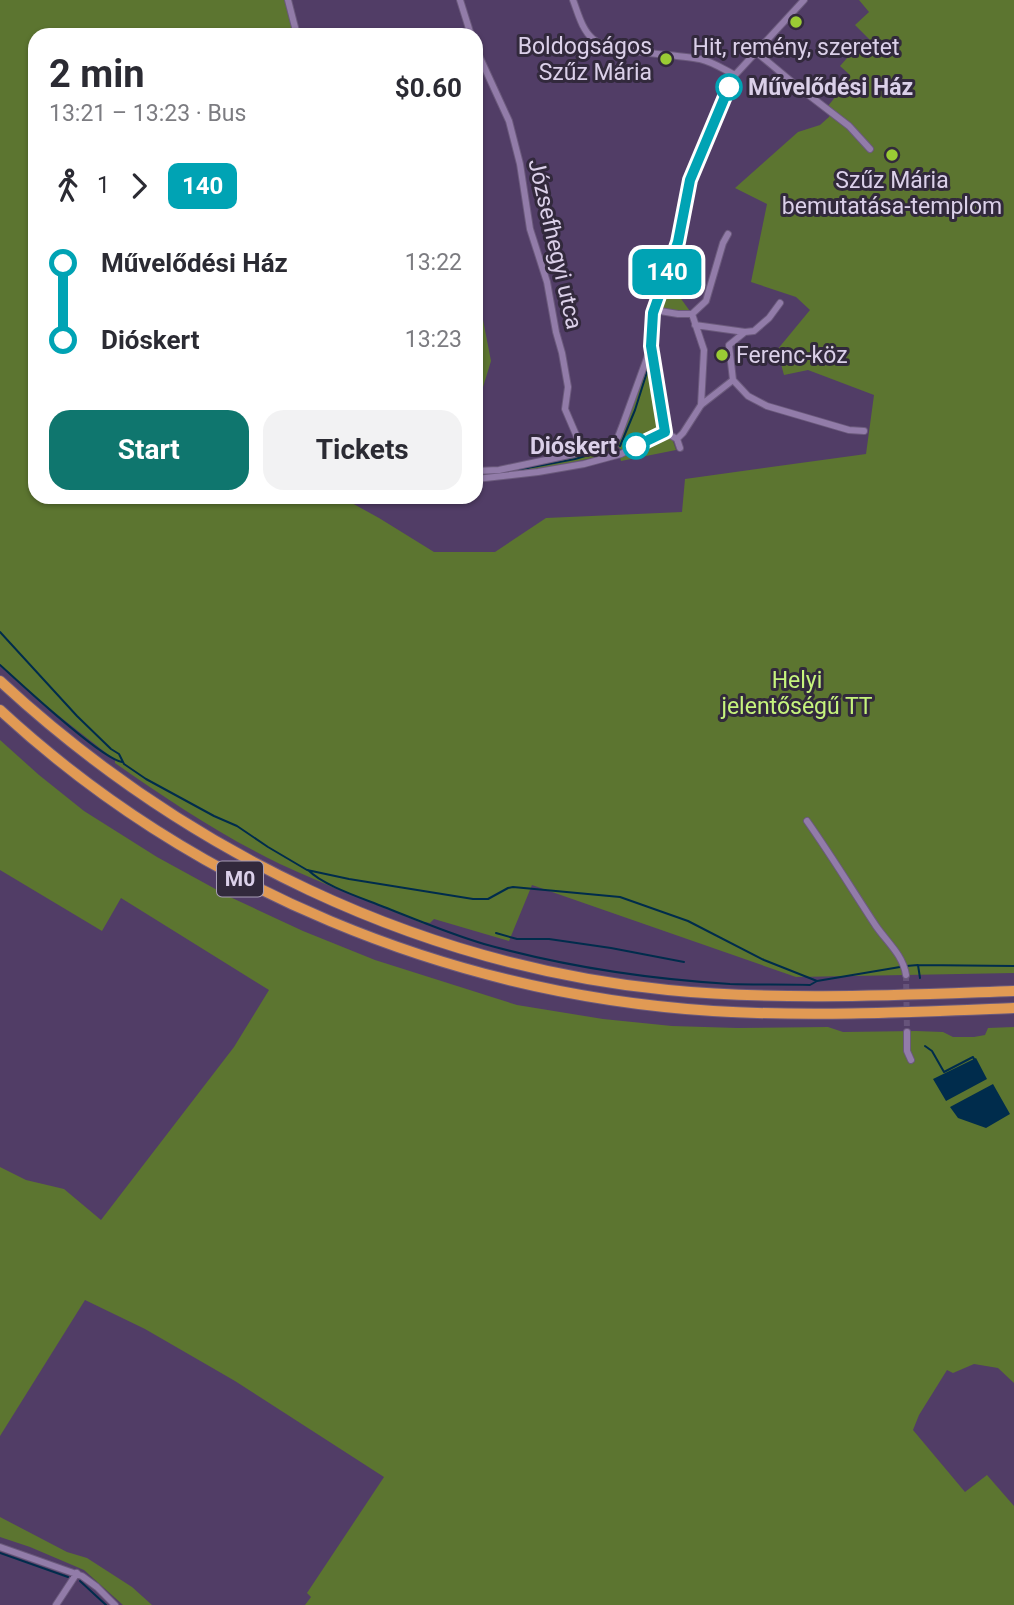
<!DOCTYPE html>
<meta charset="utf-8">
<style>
body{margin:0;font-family:Roboto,sans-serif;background:#f2f2f3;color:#2b2b33;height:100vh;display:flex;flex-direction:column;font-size:26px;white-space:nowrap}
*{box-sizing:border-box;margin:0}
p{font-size:23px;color:#7c7c81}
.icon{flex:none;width:38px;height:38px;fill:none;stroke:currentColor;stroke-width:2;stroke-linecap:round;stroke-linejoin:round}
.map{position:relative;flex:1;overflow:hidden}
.details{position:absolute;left:28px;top:28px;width:455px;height:476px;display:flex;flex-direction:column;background:#fff;border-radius:21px;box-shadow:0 2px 5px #0004}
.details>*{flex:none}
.badge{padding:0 14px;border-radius:10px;font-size:24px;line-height:46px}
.map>.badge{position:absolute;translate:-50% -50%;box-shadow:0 0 0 4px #fff}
.legs{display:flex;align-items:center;gap:10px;height:77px;padding:0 21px;font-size:23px}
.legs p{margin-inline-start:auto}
.headline{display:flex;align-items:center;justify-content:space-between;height:119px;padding:0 21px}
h1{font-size:38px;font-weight:700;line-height:52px}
.cta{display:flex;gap:14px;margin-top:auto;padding:14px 21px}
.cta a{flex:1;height:80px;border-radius:21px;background:#0f766e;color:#fff;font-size:28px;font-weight:700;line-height:80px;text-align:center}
.cta a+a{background:#f2f2f3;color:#2b2b33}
ul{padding:0 21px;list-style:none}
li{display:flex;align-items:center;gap:24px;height:77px;font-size:26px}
li i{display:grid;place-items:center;width:10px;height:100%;margin:0 9px;background:currentColor}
li i::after{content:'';width:18px;height:18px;margin:-9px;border:5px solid;border-radius:50%;background:#fff}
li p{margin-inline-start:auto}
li:first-child i{background:linear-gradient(#0000 50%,currentColor 0)}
li:last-child i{background:linear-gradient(currentColor 50%,#0000 0)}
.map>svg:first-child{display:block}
.green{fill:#5c7530}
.water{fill:#002c4c}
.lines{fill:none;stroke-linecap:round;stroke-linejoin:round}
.stream{stroke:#002c4c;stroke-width:2}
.minor-tunnel{stroke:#66537a;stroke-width:6;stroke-dasharray:6 3;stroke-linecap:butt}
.minor-casing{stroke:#6b5a7c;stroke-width:8}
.trunk-casing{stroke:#6b5a7c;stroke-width:12}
.minor{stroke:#927ca9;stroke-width:6}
.trunk{stroke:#e19a54;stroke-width:10}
.line-1-casing{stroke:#fff;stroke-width:16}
.line-1{stroke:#00a3b4;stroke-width:10}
.poi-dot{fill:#9acb34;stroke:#32293c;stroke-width:2.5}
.stop-1-dot{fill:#fff;stroke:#00a3b4;stroke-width:3.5}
.labels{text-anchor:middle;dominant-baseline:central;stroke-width:6;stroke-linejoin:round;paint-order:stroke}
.shield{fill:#32293c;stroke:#a89eb5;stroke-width:2}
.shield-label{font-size:21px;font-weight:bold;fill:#dbd0e9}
.poi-label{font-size:23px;fill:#dbd0e9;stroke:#32293c}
.stop-label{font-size:23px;font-weight:bold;fill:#dbd0e9;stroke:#32293c;text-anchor:start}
.street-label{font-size:23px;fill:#dbd0e9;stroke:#32293c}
.park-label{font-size:23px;fill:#c6f37d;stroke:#32293c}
</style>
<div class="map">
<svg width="1014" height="1605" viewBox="0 0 1014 1605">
<rect width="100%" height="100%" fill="#513d66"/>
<!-- green -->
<path class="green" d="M0 0H286L295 35H35V497H341L379 518 434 552H495L546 518 682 512 685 479 866 454 874 395 808 370 784 375 777 350 810 310 796 297 751 282 767 204 735 188 798 132 820 125 829 117 833 109 828 106 836 96H839L850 75 840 66 864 39 874 44 855 25 869 12 859 0H1014V973L796 977 532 885 509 941 434 919 430 923 425 922 424 924C376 904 327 886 280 864 222 836 168 800 115 763V760L45 705 0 664Z
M673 265 681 266 678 273 679 296 692 314 662 310 658 306Z
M476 284 491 361 476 410Z
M650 356 662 420 661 429 641 438 623 450 620 449 618 446Z
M664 436 672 438 676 450 621 461 620 457 628 455 641 445Z
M607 446 610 448 606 454 602 456 540 469 476 478V473Z
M0 740 39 775 84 811 157 857 230 897 303 931 375 960 517 1005 603 1019 672 1026 737 1028 828 1027 843 1032 916 1031 943 1032 953 1037H974L985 1035 988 1028 1014 1027V1383L998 1368 974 1364 953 1373 947 1370 919 1415 913 1430 965 1492 987 1475 1014 1506V1605H305L311 1597 307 1593 384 1477 235 1381 145 1329 85 1300 0 1436V1167L26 1180 64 1189 101 1220 234 1047 269 990 121 898 102 931 0 870Z
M0 1517 67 1552 87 1558 132 1587 152 1605H123L84 1570 30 1547 0 1537Z"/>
<!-- water -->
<path class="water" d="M976 1058 987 1079 946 1101 933 1079Z
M993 1084 1010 1114 986 1128 958 1118 950 1107Z"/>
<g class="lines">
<!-- stream -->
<path class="stream" d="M659 307 666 286
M657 323 658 316
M657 328V340
M657 345 659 351
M659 356 660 364
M661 371V377
M662 382 663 394
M664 398V405
M666 411 671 428
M620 446 635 410 647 372
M501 473 575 459 606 450
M476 475H489
M0 632 77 716 111 749 119 754 124 764 146 779 214 816 237 826 268 847 307 870 349 879 473 899H488L508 888 513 887 620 897 688 921 764 960 817 981
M0 665C20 683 101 759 122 762
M308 870C324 886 362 898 384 907 417 920 450 934 484 944 563 966 648 979 730 984 757 985 784 984 810 985L817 981 900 967
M496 933 517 939H549L611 948 684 962
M918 965 1014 966
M906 966 918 965 920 978
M925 1046 932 1051 944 1072 973 1057 974 1059
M0 1553 68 1577
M80 1581 106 1605"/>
<!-- minor-tunnel -->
<path class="minor-tunnel" d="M906 975 907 1032"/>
<!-- minor casing -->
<g class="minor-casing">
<path id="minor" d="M288 0 297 35
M460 0 471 35
M573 0C578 13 582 30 593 39 608 53 677 54 700 59 713 62 723 69 735 75
M476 49 509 121 520 164 530 229 547 282 556 332 562 353 568 387 565 409 583 451
M756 52 797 86 849 126 870 149
M780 303 769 318 754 331 745 332 729 345 733 380 748 396 767 406 849 430 864 431
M654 310 678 314H692
M692 314 704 350 701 405
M692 314 706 301 723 243 728 234
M695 325 745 332
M665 432 651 346 653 313 678 242 690 180 735 75 804 0
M665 432 677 439 680 448
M677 439 683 433 701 405 733 380
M613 442 618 437 623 424 651 347
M476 471 499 470 574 454 613 442
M476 479 538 472 584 464 621 454 665 432
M807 821C831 855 853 891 876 926 887 942 903 955 906 975
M907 1032V1051L911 1060
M0 1547 82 1576 97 1587 115 1605
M56 1605 77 1573"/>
</g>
<!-- trunk casing -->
<g class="trunk-casing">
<path id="trunk" d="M0 681C184 851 417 965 668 990 783 1001 899 995 1014 991
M0 710C194 889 450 994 713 1011 813 1017 914 1012 1014 1008"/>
</g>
<!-- minor -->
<use href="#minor" class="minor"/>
<!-- trunk -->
<use href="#trunk" class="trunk"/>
</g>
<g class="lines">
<!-- line-1 casing -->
<g class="line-1-casing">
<path id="line-1" d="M636 446 665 432 651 346 653 313 678 242 690 180 729 87"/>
</g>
<!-- line-1 -->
<use href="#line-1" class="line-1"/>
</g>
<!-- markers -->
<g class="poi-dot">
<circle cx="796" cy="22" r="7"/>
<circle cx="666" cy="59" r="7"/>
<circle cx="892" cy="155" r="7"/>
<circle cx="722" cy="355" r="7"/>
</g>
<g class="stop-1-dot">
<circle cx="729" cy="87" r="12"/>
<circle cx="636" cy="446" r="12"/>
</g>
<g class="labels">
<!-- shield labels -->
<rect class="shield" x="217" y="861.5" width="46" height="35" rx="5"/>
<g class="shield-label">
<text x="240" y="879">M0</text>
</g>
<!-- poi labels -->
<g class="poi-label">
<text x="652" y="46" text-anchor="end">Boldogságos<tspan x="652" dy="26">Szűz Mária</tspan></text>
<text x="796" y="47">Hit, remény, szeretet</text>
<text x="892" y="180">Szűz Mária<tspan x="892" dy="26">bemutatása-templom</tspan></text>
<text x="736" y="355" text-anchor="start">Ferenc-köz</text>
</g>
<!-- stop labels -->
<g class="stop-label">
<text x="748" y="87">Művelődési Ház</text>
<text x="617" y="446" text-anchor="end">Dióskert</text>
</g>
<!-- street labels -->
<g class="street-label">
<text transform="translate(555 244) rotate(77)">Józsefhegyi utca</text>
</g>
<!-- park labels -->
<g class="park-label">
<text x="797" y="680">Helyi<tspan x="797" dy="26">jelentőségű TT</tspan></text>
</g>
</g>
</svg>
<b class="badge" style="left:667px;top:272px;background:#00a3b4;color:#fff">140</b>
<section class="details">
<div class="headline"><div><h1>2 min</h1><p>13:21 – 13:23 · Bus</p></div><b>$0.60</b></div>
<div class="legs"><svg class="icon" aria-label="walk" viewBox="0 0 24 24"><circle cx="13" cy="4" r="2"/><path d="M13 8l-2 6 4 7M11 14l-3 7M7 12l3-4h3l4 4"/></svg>1<svg class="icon" aria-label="forward" viewBox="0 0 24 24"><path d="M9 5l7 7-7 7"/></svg><b class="badge" style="background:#00a3b4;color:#fff">140</b></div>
<ul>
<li><i style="color:#00a3b4"></i><b>Művelődési Ház</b><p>13:22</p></li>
<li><i style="color:#00a3b4"></i><b>Dióskert</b><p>13:23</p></li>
</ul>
<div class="cta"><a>Start</a><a>Tickets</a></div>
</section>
</div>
